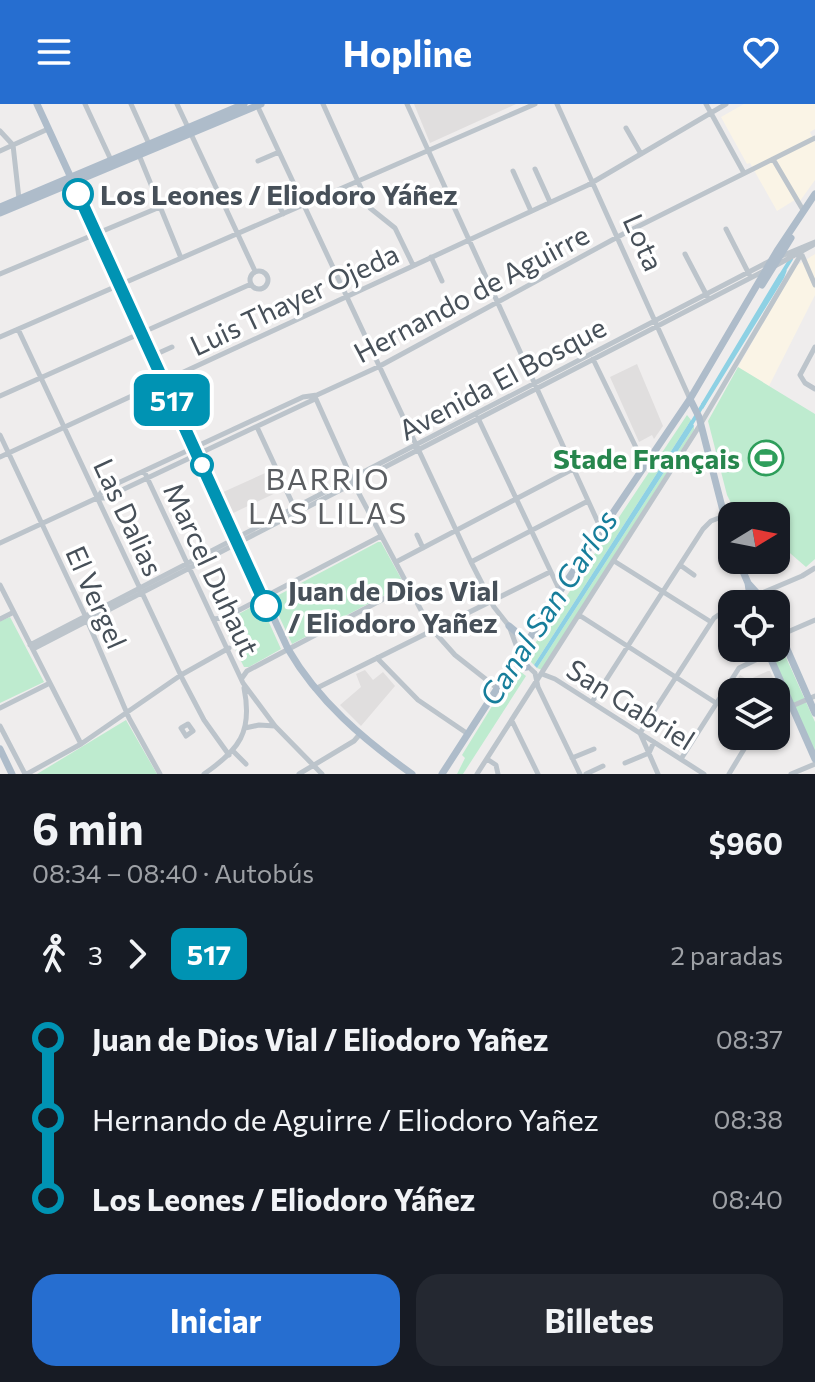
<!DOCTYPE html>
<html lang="es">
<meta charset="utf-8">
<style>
body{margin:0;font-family:Commissioner,sans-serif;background:#242831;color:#f1f3f6;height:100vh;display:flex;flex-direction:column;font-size:30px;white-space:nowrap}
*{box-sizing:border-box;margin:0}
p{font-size:26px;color:#9ea1a6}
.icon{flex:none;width:44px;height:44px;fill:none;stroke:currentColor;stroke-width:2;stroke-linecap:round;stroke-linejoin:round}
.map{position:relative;height:670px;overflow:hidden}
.panel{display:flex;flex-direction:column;background:#171b24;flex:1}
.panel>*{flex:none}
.badge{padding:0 16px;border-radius:12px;font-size:28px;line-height:52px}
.needle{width:52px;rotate:80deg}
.controls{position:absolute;left:718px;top:398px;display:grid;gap:16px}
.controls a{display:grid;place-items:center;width:72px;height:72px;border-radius:16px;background:#171b24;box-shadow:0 2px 6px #0004;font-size:40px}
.map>.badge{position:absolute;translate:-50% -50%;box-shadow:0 0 0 4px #fff}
.legs{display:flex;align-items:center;gap:12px;height:88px;padding:0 32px;font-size:26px}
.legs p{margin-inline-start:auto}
.head{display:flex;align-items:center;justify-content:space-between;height:136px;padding:0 32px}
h1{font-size:44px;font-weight:700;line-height:60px}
.primary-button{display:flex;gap:16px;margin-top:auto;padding:16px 32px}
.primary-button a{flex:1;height:92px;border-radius:24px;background:#266ed0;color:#fff;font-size:32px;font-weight:700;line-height:92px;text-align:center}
.primary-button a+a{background:#242831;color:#f1f3f6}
ul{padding:0 32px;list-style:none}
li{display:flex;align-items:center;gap:28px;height:80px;font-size:30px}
li i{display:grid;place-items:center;width:12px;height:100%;margin:0 10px;background:currentColor}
li i::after{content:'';width:20px;height:20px;margin:-10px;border:6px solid;border-radius:50%;background:#171b24}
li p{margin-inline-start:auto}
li:first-child i{background:linear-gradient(#0000 50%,currentColor 0)}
li:last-child i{background:linear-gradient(currentColor 50%,#0000 0)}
header{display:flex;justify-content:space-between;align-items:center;height:104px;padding:0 32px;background:#266ed0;color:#fff;font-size:36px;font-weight:700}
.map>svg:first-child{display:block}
.commercial{fill:#faf4e6}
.education{fill:#e0dede}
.green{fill:#beebcf}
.water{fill:#8ed1e4}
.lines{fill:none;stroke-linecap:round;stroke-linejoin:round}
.canal{stroke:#8ed1e4;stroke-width:4}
.minor{stroke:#bcc4cb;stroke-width:5}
.major{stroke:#aebcca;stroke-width:7}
.line-1-casing{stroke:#fff;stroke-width:18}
.line-1{stroke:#0093b3;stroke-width:12}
.stop-1-dot{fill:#fff;stroke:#0093b3;stroke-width:4}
.labels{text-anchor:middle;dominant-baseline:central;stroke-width:7;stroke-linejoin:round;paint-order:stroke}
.stop-label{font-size:28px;font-weight:bold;fill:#475059;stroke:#fff;text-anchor:start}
.street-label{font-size:28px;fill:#475059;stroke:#fff}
.leisure-label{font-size:28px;font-weight:bold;fill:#27864d;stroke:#fff;text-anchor:end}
.neighbourhood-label{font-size:30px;letter-spacing:2px;fill:#5a5d61;stroke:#fff}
.water-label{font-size:30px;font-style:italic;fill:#177e9b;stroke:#fff}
</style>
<header><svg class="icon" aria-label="menu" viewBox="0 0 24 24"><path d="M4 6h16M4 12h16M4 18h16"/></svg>Hopline<svg class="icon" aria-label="heart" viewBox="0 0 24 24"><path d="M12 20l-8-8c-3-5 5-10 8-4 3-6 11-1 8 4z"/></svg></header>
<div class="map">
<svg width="815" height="670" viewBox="0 0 815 670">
<rect width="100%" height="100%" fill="#efeded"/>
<!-- commercial -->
<path class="commercial" d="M744 0H815V25L810 28 815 39V76L800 97 798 94 777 107 750 59 747 60 721 13Z
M815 150V191L769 282 738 263 796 162Z"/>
<!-- education -->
<path class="education" d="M414 0H516L430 39Z
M637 260 663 322 654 335 652 331 639 338 610 273Z
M272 366 282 386 231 410 221 389Z
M365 566 373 576 383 568 395 582 361 622 340 601 361 583 356 570Z
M768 567H770L785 601 776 604V588H732V601L724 596 740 571 748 576Z"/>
<!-- green -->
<path class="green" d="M738 263 815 310V455L806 463 776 437V412H746L731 399 727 391 708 317Z
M687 311 691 316 534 561 526 553Z
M694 322V326L542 566 537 564Z
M378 438H381L403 478 402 482 292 540 271 495Z
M257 500 262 503 281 545 249 563H244L223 521 224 518Z
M10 513 44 578 0 599V517Z
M776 531 815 618V650L769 544H776Z
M521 568 526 572 463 670H457L465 654 462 651 510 573 515 569Z
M126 616 157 670H37Z"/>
<!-- water -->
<path class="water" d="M787 166 784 174 703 305 701 300 779 170Z
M691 316 694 322 537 564 534 561Z"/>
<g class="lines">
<!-- canal -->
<path class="canal" d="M781 171 791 155
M690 322 704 299"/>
<!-- minor -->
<path class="minor" d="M85 0 111 56
M131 0 149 40
M177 0 255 167
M323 0 370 104 395 124 413 161
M407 0 601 425
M557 0 690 295
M706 0 744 69
M257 1 471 458 494 503 509 522 522 557 535 569
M626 24 641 50
M0 27 13 41 19 95
M0 47 48 25
M139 51 181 154
M773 55 803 106
M258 57 279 48
M535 65 550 98
M513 67 531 107
M272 84 283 110
M726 125 749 170
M685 150 707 192
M802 151 815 181
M431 153 442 177
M779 153 815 138
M773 163 813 141
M250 176a9 9 0 1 1 18 0a9 9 0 1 1-18 0Z
M0 170 160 103
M18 225 183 576 204 616 229 651
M0 233 535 0
M815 243 800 271 805 279 815 285
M152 252 172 243
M593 255 645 362
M0 292 251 180
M316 295 356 384 430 523 455 551 497 584
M478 314 560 487
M257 323 295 405
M0 331 84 509 129 614 160 670
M0 353 588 81 726 0
M144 367 243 579 275 622 322 670
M97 394H105L315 295
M417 431 423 444
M0 439 97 394 103 386 303 293 317 291 378 263 625 129 815 34
M614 457 711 518
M396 458 573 365
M471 458 588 397
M680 461 694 471
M0 481 81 640
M736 500 802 472 815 464
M579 511 716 599
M0 515 14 508
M213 515 224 514 381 432
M776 533 815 516
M30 541 770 157
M33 545 764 167
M377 554 418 596 468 630
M535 569 538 583 580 670
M542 570 555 575 704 670
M242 574 247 567 408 482
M315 585 550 468
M592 598 703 425 711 417 724 412
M0 604 50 579
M776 609 815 592
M512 617 538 670
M188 620 193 627 186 632 181 624Z
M0 622 25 670
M245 624 259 621 275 622
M233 647 246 660
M572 654 594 645
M487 655 496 661 498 670
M681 655 739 564 785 542
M625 659 649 649 654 638
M27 670 81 640 181 571 229 544
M204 670C239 646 253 628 244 584
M299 670 354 637 360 630
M477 670 700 321 800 152
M586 670 603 662
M658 670 640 629 714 514 732 502
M729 670 752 632
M791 670 815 660"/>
<!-- major -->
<path class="major" d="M37 0 288 545C318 597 364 636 412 670
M0 103 244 0
M0 109 261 0
M762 181 791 134
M690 295 699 313 732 442
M738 456 748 479 751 500
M748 479 767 500
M776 520 815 609
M509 522 527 537
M766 544 815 655
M510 565 527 563
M0 645 12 670
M442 670 560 487 690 295 777 147 815 90"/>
</g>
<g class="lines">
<!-- line-1 casing -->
<g class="line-1-casing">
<path id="line-1" d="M78 90 266 502"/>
</g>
<!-- line-1 -->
<use href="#line-1" class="line-1"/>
</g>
<!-- icons -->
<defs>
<g id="stadium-ring" transform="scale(1.8)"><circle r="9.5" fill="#fff" stroke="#2e9e5b" stroke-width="1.5"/><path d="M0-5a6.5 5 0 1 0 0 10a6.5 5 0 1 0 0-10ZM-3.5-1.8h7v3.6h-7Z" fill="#2e9e5b"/></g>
</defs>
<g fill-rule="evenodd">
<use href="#stadium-ring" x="766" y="354"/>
</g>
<!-- markers -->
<g class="stop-1-dot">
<circle cx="78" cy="90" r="14"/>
<circle cx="202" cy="361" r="10"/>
<circle cx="266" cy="502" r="14"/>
</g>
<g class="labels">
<!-- stop labels -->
<g class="stop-label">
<text x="100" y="90">Los Leones / Eliodoro Yáñez</text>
<text x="288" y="486">Juan de Dios Vial<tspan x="288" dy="32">/ Eliodoro Yañez</tspan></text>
</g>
<!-- street labels -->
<g class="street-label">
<text transform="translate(644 138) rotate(66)">Lota</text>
<text transform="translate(471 189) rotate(-28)">Hernando de Aguirre</text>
<text transform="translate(294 195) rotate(-25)">Luis Thayer Ojeda</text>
<text transform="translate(502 274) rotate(-28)">Avenida El Bosque</text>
<text transform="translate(129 413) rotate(65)">Las Dalias</text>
<text transform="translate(212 465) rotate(65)">Marcel Duhaut</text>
<text transform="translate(97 493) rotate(66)">El Vergel</text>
<text transform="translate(631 600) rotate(32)">San Gabriel</text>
</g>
<!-- leisure labels -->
<g class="leisure-label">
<text x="740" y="354">Stade Français</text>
</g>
<!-- neighbourhood labels -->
<g class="neighbourhood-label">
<text x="328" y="373">BARRIO<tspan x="328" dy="34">LAS LILAS</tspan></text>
</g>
<!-- water labels -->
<g class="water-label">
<text transform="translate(547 503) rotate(-57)">Canal San Carlos</text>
</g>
</g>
</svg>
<div class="controls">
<a><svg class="needle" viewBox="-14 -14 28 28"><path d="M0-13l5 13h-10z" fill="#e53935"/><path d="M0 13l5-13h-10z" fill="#9ea1a6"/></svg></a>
<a><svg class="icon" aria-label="locate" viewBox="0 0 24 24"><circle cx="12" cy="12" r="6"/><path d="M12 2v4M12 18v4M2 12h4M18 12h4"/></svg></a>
<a><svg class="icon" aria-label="layers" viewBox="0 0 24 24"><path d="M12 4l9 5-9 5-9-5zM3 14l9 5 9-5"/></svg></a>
</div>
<b class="badge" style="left:172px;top:296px;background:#0093b3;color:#fff">517</b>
</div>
<section class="panel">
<div class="head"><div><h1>6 min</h1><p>08:34 – 08:40 · Autobús</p></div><b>$960</b></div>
<div class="legs"><svg class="icon" aria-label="walk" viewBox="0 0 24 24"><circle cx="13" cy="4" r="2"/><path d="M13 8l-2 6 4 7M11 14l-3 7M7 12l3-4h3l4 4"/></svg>3<svg class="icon" aria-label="forward" viewBox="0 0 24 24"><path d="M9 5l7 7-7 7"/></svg><b class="badge" style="background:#0093b3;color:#fff">517</b><p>2 paradas</p></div>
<ul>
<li><i style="color:#0093b3"></i><b>Juan de Dios Vial / Eliodoro Yañez</b><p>08:37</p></li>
<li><i style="color:#0093b3"></i><span>Hernando de Aguirre / Eliodoro Yañez</span><p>08:38</p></li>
<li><i style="color:#0093b3"></i><b>Los Leones / Eliodoro Yáñez</b><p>08:40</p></li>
</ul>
<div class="primary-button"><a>Iniciar</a><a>Billetes</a></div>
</section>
